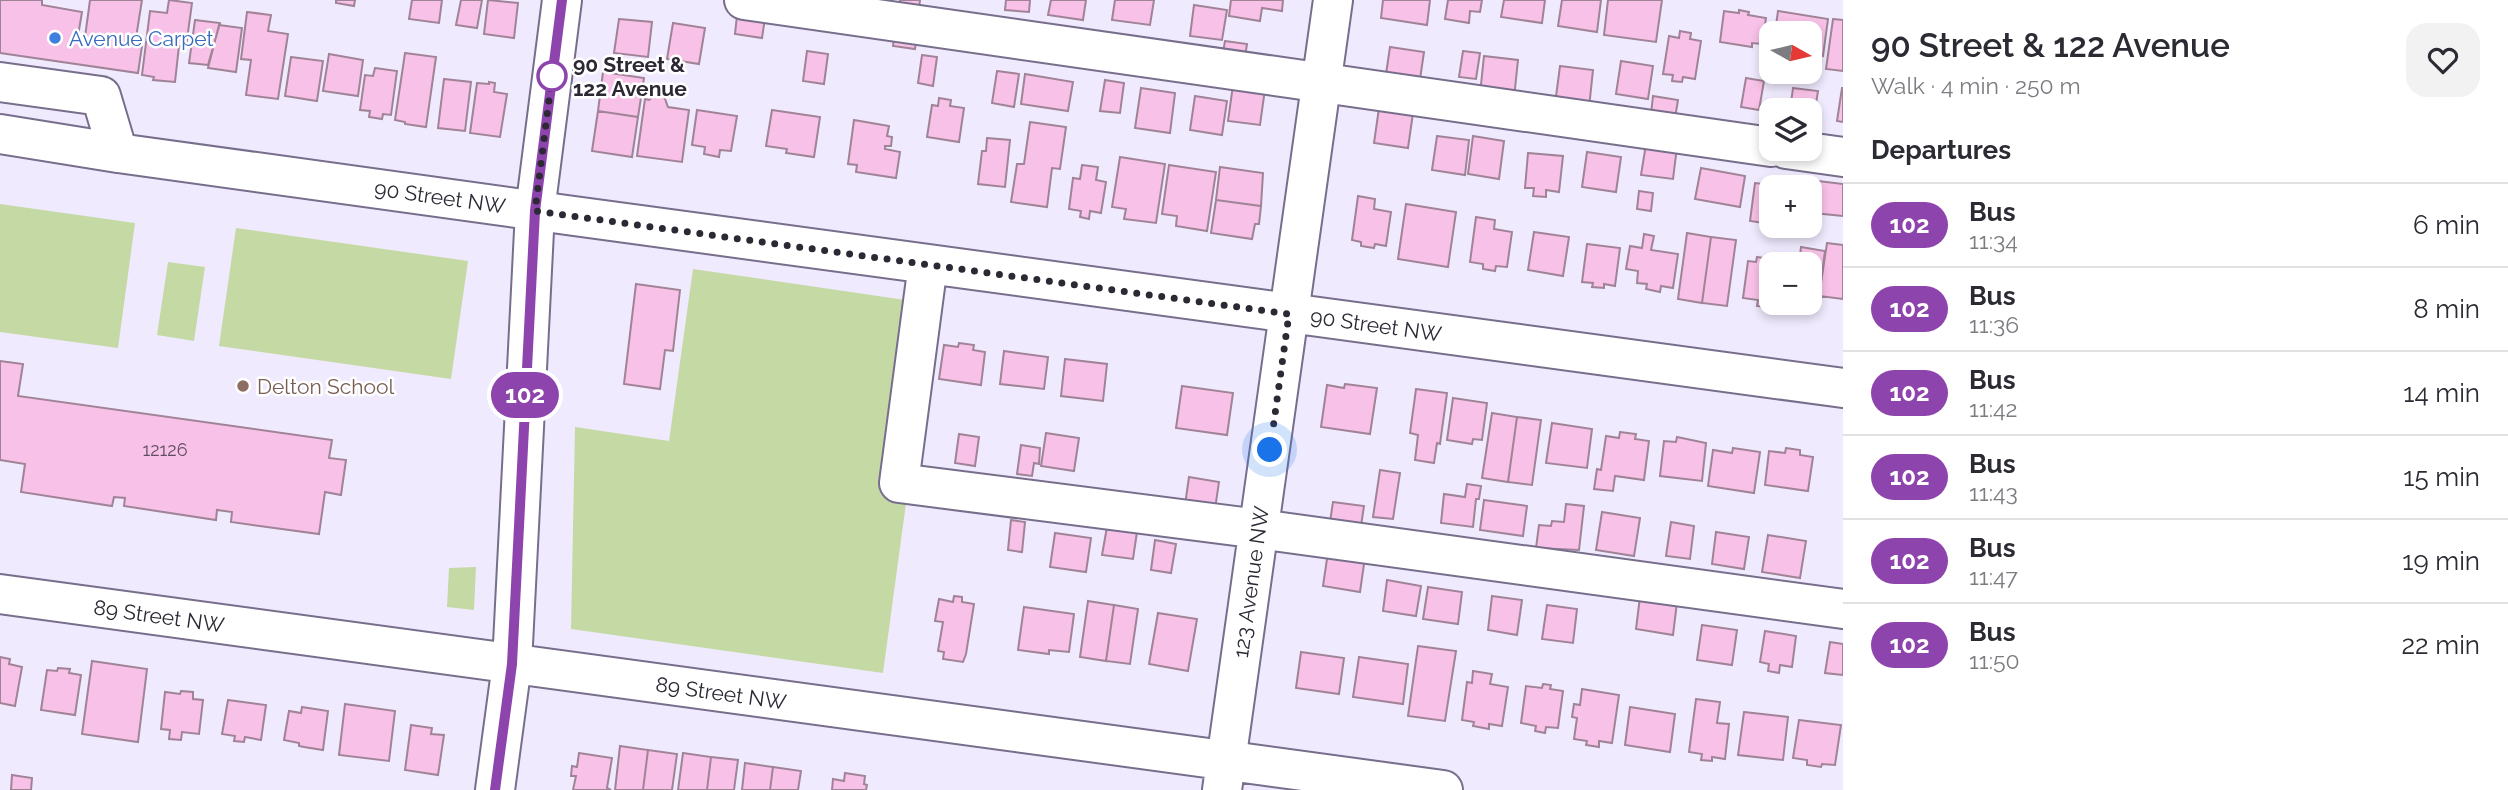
<!DOCTYPE html>
<meta charset="utf-8">
<style>
body{margin:0;font-family:Raleway,sans-serif;background:#f2f2f3;color:#2b2b33;height:100vh;display:flex;flex-direction:column;font-size:26px;white-space:nowrap}
*{box-sizing:border-box;margin:0}
p{font-size:23px;color:#7c7c81}
.icon{flex:none;width:38px;height:38px;fill:none;stroke:currentColor;stroke-width:2;stroke-linecap:round;stroke-linejoin:round}
.map{position:relative;flex:1;overflow:hidden}
.drawer{display:flex;flex-direction:column;background:#fff;width:665px}
.drawer>*{flex:none}
.badge{padding:0 14px;border-radius:23px;font-size:24px;line-height:46px}
.needle{width:46px;rotate:98deg}
.buttons{position:absolute;left:1759px;top:21px;display:grid;gap:14px}
.buttons a{display:grid;place-items:center;width:63px;height:63px;border-radius:14px;background:#fff;box-shadow:0 4px 10px #0003;font-size:35px}
.you{position:absolute;width:35px;height:35px;margin:-18px;border:5px solid #fff;border-radius:50%;background:#1a73e8;box-shadow:0 0 0 10px #1a73e833}
.map>.badge{position:absolute;translate:-50% -50%;box-shadow:0 0 0 4px #fff}
h2{padding:0 28px;font-size:26px;line-height:63px}
.round{display:grid;place-items:center;flex:none;width:74px;height:74px;border-radius:21px;background:#f2f2f3}
.overview{display:flex;align-items:center;justify-content:space-between;height:119px;padding:0 28px}
h1{font-size:33px;font-weight:600;line-height:52px}
ul{padding:0;list-style:none}
li{display:flex;align-items:center;gap:21px;height:84px;padding:0 28px;border-top:2px solid #e1e1e2}
li div{flex:1}
li b{display:block;font-size:26px}
li em{font-style:normal}
li .badge{min-width:77px;font-weight:700;text-align:center}
main{display:flex;flex:1;min-height:0}
.map>svg:first-child{display:block}
.green{fill:#c5d9a5}
.building{fill:#f8c1e7;stroke:#a08397;stroke-width:2}
.lines{fill:none;stroke-linecap:round;stroke-linejoin:round}
.minor-casing{stroke:#776e8b;stroke-width:42}
.minor{stroke:#fff;stroke-width:38}
.line-casing{stroke:#fff;stroke-width:16}
.line{stroke:#8e44ad;stroke-width:10}
.walk{stroke:#2c2834;stroke-width:7;stroke-dasharray:0 12.6}
.shop-dot{fill:#3f7fe0;stroke:#fff;stroke-width:2.5}
.stop-dot{fill:#fff;stroke:#8e44ad;stroke-width:3.5}
.education-dot{fill:#8d6e63;stroke:#fff;stroke-width:2.5}
.labels{text-anchor:middle;dominant-baseline:central;stroke-width:5;stroke-linejoin:round;paint-order:stroke}
.number-label{font-size:18px;fill:#5f4e61}
.shop-label{font-size:21px;fill:#366cbe;stroke:#fff;text-anchor:start}
.stop-label{font-size:21px;font-weight:bold;fill:#2c2834;stroke:#fff;text-anchor:start}
.street-label{font-size:21px;fill:#2c2834;stroke:#fff}
.education-label{font-size:21px;fill:#785e54;stroke:#fff;text-anchor:start}
</style>
<main>
<div class="map">
<svg width="1843" height="790" viewBox="0 0 1843 790">
<rect width="100%" height="100%" fill="#f0eafe"/>
<!-- green -->
<path class="green" d="M0 204 135 223 118 348 0 332Z
M236 228 468 261 451 379 219 346Z
M168 262 205 267 194 341 157 335Z
M693 269 912 301 907 496 883 673 571 629 575 427 669 441Z
M476 567 474 610 447 607 449 568Z"/>
<!-- building -->
<path class="building" d="M0 0H42V5L82 12 78 36 85 37 90 0H142L135 44 142 46 138 73 0 53Z
M169 0 192 3 186 47 179 46 175 82 153 80 154 77 142 75 150 11 167 13Z
M336 0H355L354 6 336 3Z
M412 0H442L439 23 409 19Z
M461 0H482L477 28 456 25Z
M488 0 518 3 514 38 484 34Z
M900 0H920L919 8 900 6Z
M1006 0H1030L1029 12 1005 10Z
M1051 0H1086L1083 20 1048 15Z
M1115 0H1154L1150 25 1112 20Z
M1231 0H1283L1282 11 1262 8 1260 21 1229 16Z
M1383 0H1430L1427 25 1381 18Z
M1448 0H1482L1480 12 1470 11 1469 23 1445 19Z
M1504 0H1545L1542 23 1501 17Z
M1562 0H1601L1597 32 1558 26Z
M1608 0H1662L1656 42 1604 35Z
M1194 5 1227 10 1222 40 1190 36Z
M1739 10 1749 12 1748 15 1766 18 1762 44 1752 43V47L1720 42 1724 11 1739 13Z
M1778 11 1828 19 1823 56 1810 54V33H1775Z
M247 12 271 15 268 31 288 34 278 99 246 95 251 60 241 59Z
M737 15 765 18 762 38 735 34Z
M619 19 652 22 648 57 614 53Z
M1833 19 1843 20V71L1826 69Z
M195 20 220 23 208 65 189 63Z
M673 23 705 28 699 64 667 59Z
M219 25 242 28 236 72 208 68Z
M895 31 917 34 915 49 893 46Z
M1680 31 1691 33 1690 39 1701 41 1695 79 1683 77 1682 82 1672 81 1673 75 1663 74 1669 36 1679 38Z
M1225 41 1247 44 1245 57 1223 52Z
M1390 47 1424 52 1419 86 1385 81Z
M807 51 828 54 824 84 803 81Z
M1463 51 1480 53 1476 79 1459 77Z
M405 53 436 57 426 127 405 124V122L395 120Z
M329 54 363 60 358 96 323 91Z
M922 55 937 57 933 86 918 83Z
M1484 56 1518 60 1514 98 1480 94Z
M291 57 323 61 317 101 285 96Z
M1621 61 1653 66 1648 99 1616 94Z
M1560 66 1593 70 1589 108 1555 104Z
M375 68 397 71 391 115 383 114 382 119 369 117 370 111 360 110 365 75 373 76Z
M997 71 1019 74 1014 107 992 103Z
M603 72 644 78 638 117 598 111Z
M1025 74 1073 82 1068 111 1021 104Z
M1746 78 1764 81 1759 110 1741 107Z
M444 79 471 82 465 131 438 128Z
M1105 80 1124 83 1120 113 1100 111Z
M489 82 495 83 494 92 507 94 500 137 470 133 477 83 489 84Z
M1233 85 1265 89 1260 125 1228 121Z
M1141 88 1175 93 1170 133 1135 128Z
M1793 88 1818 91 1813 123H1810V110H1790Z
M1842 88H1843V122L1837 121Z
M655 95 664 96 668 107 689 110 682 162 637 156 645 99 649 100Z
M1195 96 1227 101 1222 135 1190 130Z
M1653 96 1678 100 1675 118 1651 114Z
M939 98 951 100 950 106 964 108 959 142 927 137 932 105 938 106Z
M1379 108 1413 113 1408 148 1374 143Z
M697 110 737 116 731 151 720 150 719 157 704 154 705 147 692 145Z
M772 110 820 117 814 157 786 153 787 149 766 146Z
M598 111 638 117 632 157 592 151Z
M854 120 889 126 887 136 892 137 891 146H885V149L900 152 896 178 856 172 857 165 848 164Z
M1030 122 1066 127 1060 169 1052 168 1047 207 1011 202 1017 164H1024Z
M1437 136 1469 140 1465 175 1432 170Z
M1473 136 1504 141 1499 179 1468 174Z
M987 138 1010 140 1005 187 978 184 982 151H986Z
M1646 144 1677 147 1673 179 1641 175Z
M1587 152 1621 157 1616 192 1582 187Z
M1528 153 1563 156 1559 192 1546 190V197L1533 196 1534 188H1525Z
M1120 157 1165 164 1156 223 1124 219 1126 209 1112 207Z
M1082 165 1098 167 1096 180 1106 182 1101 213 1090 211 1089 219 1080 217 1081 211 1069 209 1073 178 1080 179Z
M1169 165 1216 172 1207 231 1176 226 1177 216 1162 214Z
M1220 167 1263 173 1261 206 1216 200Z
M1701 168 1745 176 1740 207 1695 199Z
M1818 181 1843 184V216L1814 213Z
M1755 183 1786 187H1771V224L1750 221Z
M1639 191 1653 193 1651 211 1637 209Z
M1358 196 1375 199 1374 209 1391 212 1386 246 1375 244 1374 248 1361 246V242L1352 240Z
M1216 200 1261 206 1259 224H1255L1252 239 1211 233Z
M1406 204 1456 212 1448 267 1398 259Z
M1476 217 1495 220 1494 229 1512 232 1507 267 1496 266 1495 271 1483 269V264L1470 262Z
M1534 232 1569 237 1563 276 1528 270Z
M1687 233 1711 237 1702 303 1678 299Z
M1644 234 1654 236 1651 250 1678 254 1673 288 1661 286 1660 292 1646 289 1647 284 1637 283 1638 271 1626 269 1630 246 1642 248Z
M1711 237 1736 240 1727 306 1702 303Z
M1827 243 1843 245V299L1819 296Z
M1587 244 1620 248 1615 286 1604 284V288L1592 287 1593 283 1582 282Z
M1801 247 1825 251 1818 304 1810 303V264H1799Z
M1757 257 1772 259 1771 303H1783V305L1773 304V308L1757 306 1758 300 1743 298 1748 261 1756 262Z
M636 284 680 290 673 351 665 350 660 389 624 384Z
M959 343 974 345 973 350 985 352 981 385 939 379 944 345 958 347Z
M1004 351 1048 357 1044 389 1000 384Z
M1065 359 1107 364 1103 401 1061 396Z
M0 361 23 364 18 396 332 440 329 458 346 460 341 495 325 492 319 534 231 522 232 512 217 510 216 520 124 506 125 498 114 497 112 506 21 492 25 464 0 460Z
M1345 384 1377 388 1370 434 1321 427 1327 385 1344 388Z
M1182 386 1233 393 1227 435 1176 428Z
M1416 389 1447 393 1440 444 1437 443 1434 463 1415 460 1418 435 1410 433Z
M1453 398 1487 403 1482 440 1473 439 1472 444 1447 440Z
M1492 413 1517 417 1508 482 1482 478Z
M1517 417 1541 420 1532 485 1508 482Z
M1552 423 1592 429 1587 468 1546 463Z
M1620 432 1636 434 1635 439 1649 441 1644 480 1615 476 1613 491 1594 489 1597 469 1601 470 1606 436 1619 438Z
M1046 433 1079 438 1074 471 1041 466Z
M959 434 979 437 975 466 955 463Z
M1677 437 1706 443 1702 481 1660 476 1664 441 1676 442Z
M1021 445 1040 448 1039 464 1034 463 1032 476 1017 474Z
M1733 448 1760 452 1754 493 1708 486 1713 450 1732 453Z
M1786 448 1800 450V455L1813 457 1808 491 1765 485 1769 451 1785 453Z
M1380 470 1400 473 1393 519 1373 517Z
M1189 477 1219 482 1215 509 1185 505Z
M1467 484 1481 486 1479 499H1476L1473 527 1441 523 1444 494 1465 497Z
M1484 500 1527 506 1523 536 1480 530Z
M1333 502 1364 506 1361 526 1330 522Z
M1566 504 1584 506 1579 550 1536 548 1539 525 1551 526 1552 521 1564 522Z
M1602 512 1640 518 1634 556 1596 550Z
M1011 520 1025 522 1022 552 1008 550Z
M1671 522 1694 526 1690 559 1666 556Z
M1107 527 1137 532 1133 559 1102 555Z
M1716 532 1749 537 1744 569 1712 564Z
M1055 533 1091 538 1086 572 1050 567Z
M1768 535 1806 541 1800 578 1762 572Z
M1155 540 1176 544 1171 573 1151 570Z
M1328 552 1365 557 1360 592 1323 586Z
M1387 580 1421 586 1416 616 1383 611Z
M1428 587 1462 592 1458 624 1423 619Z
M954 596 962 597V602L974 604 966 654 963 662 943 659 944 652 938 651 943 622 935 621 939 599 953 602Z
M1492 596 1522 600 1517 635 1488 630Z
M1640 597 1677 602 1673 635 1636 629Z
M1088 601 1114 605 1106 661 1080 657Z
M1114 605 1138 609 1130 664 1106 661Z
M1547 605 1577 609 1573 643 1542 639Z
M1024 607 1074 614 1069 652 1049 650V654L1018 650Z
M1158 613 1197 619 1188 671 1149 664Z
M1702 625 1737 630 1732 665 1697 660Z
M1765 631 1796 636 1792 667 1780 665 1779 673 1768 671 1769 664 1760 662Z
M1830 642 1843 644V675L1825 673Z
M1418 646 1456 651 1445 721 1408 716Z
M1301 652 1344 658 1339 694 1296 688Z
M0 657 10 659 9 664 22 667 15 706 0 703Z
M1359 657 1408 664 1403 704 1353 697Z
M92 661 147 669 138 742 82 734Z
M58 668 70 669 69 673 81 675 75 715 41 710 47 670 57 671Z
M1473 671 1492 674 1490 684 1508 687 1502 726 1489 724V729L1473 726 1474 722 1462 720 1467 682 1472 683Z
M1543 684 1551 685 1550 689 1563 691 1558 728 1546 727 1545 733 1535 731 1536 726 1521 723 1526 686 1542 688Z
M1582 689 1619 695 1612 743 1599 741V747L1586 745 1587 741 1574 739 1577 718 1572 717 1574 704 1580 705Z
M181 691 193 692V699L203 700 199 734 182 732 181 740 169 739 170 730 161 729 165 692 180 694Z
M1696 699 1720 702 1717 723 1729 724 1725 759 1712 757V761L1701 760 1702 754 1689 752Z
M228 700 266 705 261 740 245 737 244 742 234 741 235 736 222 734Z
M345 704 395 711 389 761 339 755Z
M302 707 328 711 323 750 304 747 299 746V743L284 740 289 711 301 713Z
M1630 707 1675 714 1670 752 1625 745Z
M1744 712 1788 717 1783 760 1738 755Z
M1799 720 1841 725 1835 765 1822 764 1821 767 1807 765V760L1793 758Z
M411 725 432 728 431 734 444 735 438 775 405 770Z
M620 746 648 750 643 790H615Z
M648 750 677 754 672 790H643Z
M579 753 612 758 607 788 611 790H573L576 776H571L572 766 577 767Z
M683 753 711 757 707 790H678Z
M711 757 738 760 734 790H707Z
M745 763 773 767 770 790H742Z
M773 767 801 771 798 790H770Z
M845 773 865 776 864 784 867 785 866 790H832L833 779 844 781Z
M12 775 32 778 31 790H11Z"/>
<g class="lines">
<!-- minor casing -->
<g class="minor-casing">
<path id="minor" d="M744 0 1771 147
M0 82 101 96 118 153
M0 134 118 153 574 216 1843 388
M1786 149 1843 157
M928 264 899 483 1259 529 1843 609
M0 594 1443 790
M495 790 512 664 535 211 562 0
M1222 790 1333 0"/>
</g>
<!-- minor -->
<use href="#minor" class="minor"/>
</g>
<g class="lines">
<!-- line casing -->
<g class="line-casing">
<path id="line" d="M495 790 512 664 535 211 562 0"/>
</g>
<!-- line -->
<use href="#line" class="line"/>
<!-- walk -->
<path class="walk" d="M552 76 535 211 1289 314 1270 450"/>
</g>
<!-- markers -->
<circle class="shop-dot" cx="55" cy="38" r="7"/>
<circle class="stop-dot" cx="552" cy="76" r="14"/>
<circle class="education-dot" cx="243" cy="386" r="7"/>
<g class="labels">
<!-- number labels -->
<g class="number-label">
<text x="165" y="449">12126</text>
</g>
<!-- shop labels -->
<g class="shop-label">
<text x="69" y="38">Avenue Carpet</text>
</g>
<!-- stop labels -->
<g class="stop-label">
<text x="573" y="64">90 Street &amp;<tspan x="573" dy="24">122 Avenue</tspan></text>
</g>
<!-- street labels -->
<g class="street-label">
<text transform="translate(440 197) rotate(8)">90 Street NW</text>
<text transform="translate(1376 325) rotate(8)">90 Street NW</text>
<text transform="translate(1251 582) rotate(-82)">123 Avenue NW</text>
<text transform="translate(159 616) rotate(8)">89 Street NW</text>
<text transform="translate(721 693) rotate(8)">89 Street NW</text>
</g>
<!-- education labels -->
<g class="education-label">
<text x="257" y="386">Delton School</text>
</g>
</g>
</svg>
<div class="buttons">
<a><svg class="needle" viewBox="-14 -14 28 28"><path d="M0-13l5 13h-10z" fill="#e53935"/><path d="M0 13l5-13h-10z" fill="#7c7c81"/></svg></a>
<a><svg class="icon" aria-label="layers" viewBox="0 0 24 24"><path d="M12 4l9 5-9 5-9-5zM3 14l9 5 9-5"/></svg></a>
<a>+</a>
<a>−</a>
</div>
<div class="you" style="left:1270px;top:450px"></div>
<b class="badge" style="left:525px;top:395px;background:#8e44ad;color:#fff">102</b>
</div>
<section class="drawer">
<div class="overview"><div><h1>90 Street &amp; 122 Avenue</h1><p>Walk · 4 min · 250 m</p></div><a class="round"><svg class="icon" aria-label="heart" viewBox="0 0 24 24"><path d="M12 20l-8-8c-3-5 5-10 8-4 3-6 11-1 8 4z"/></svg></a></div>
<h2>Departures</h2>
<ul>
<li><span class="badge" style="background:#8e44ad;color:#fff">102</span><div><b>Bus</b><p>11:34</p></div><em>6 min</em></li>
<li><span class="badge" style="background:#8e44ad;color:#fff">102</span><div><b>Bus</b><p>11:36</p></div><em>8 min</em></li>
<li><span class="badge" style="background:#8e44ad;color:#fff">102</span><div><b>Bus</b><p>11:42</p></div><em>14 min</em></li>
<li><span class="badge" style="background:#8e44ad;color:#fff">102</span><div><b>Bus</b><p>11:43</p></div><em>15 min</em></li>
<li><span class="badge" style="background:#8e44ad;color:#fff">102</span><div><b>Bus</b><p>11:47</p></div><em>19 min</em></li>
<li><span class="badge" style="background:#8e44ad;color:#fff">102</span><div><b>Bus</b><p>11:50</p></div><em>22 min</em></li>
</ul>
</section>
</main>
